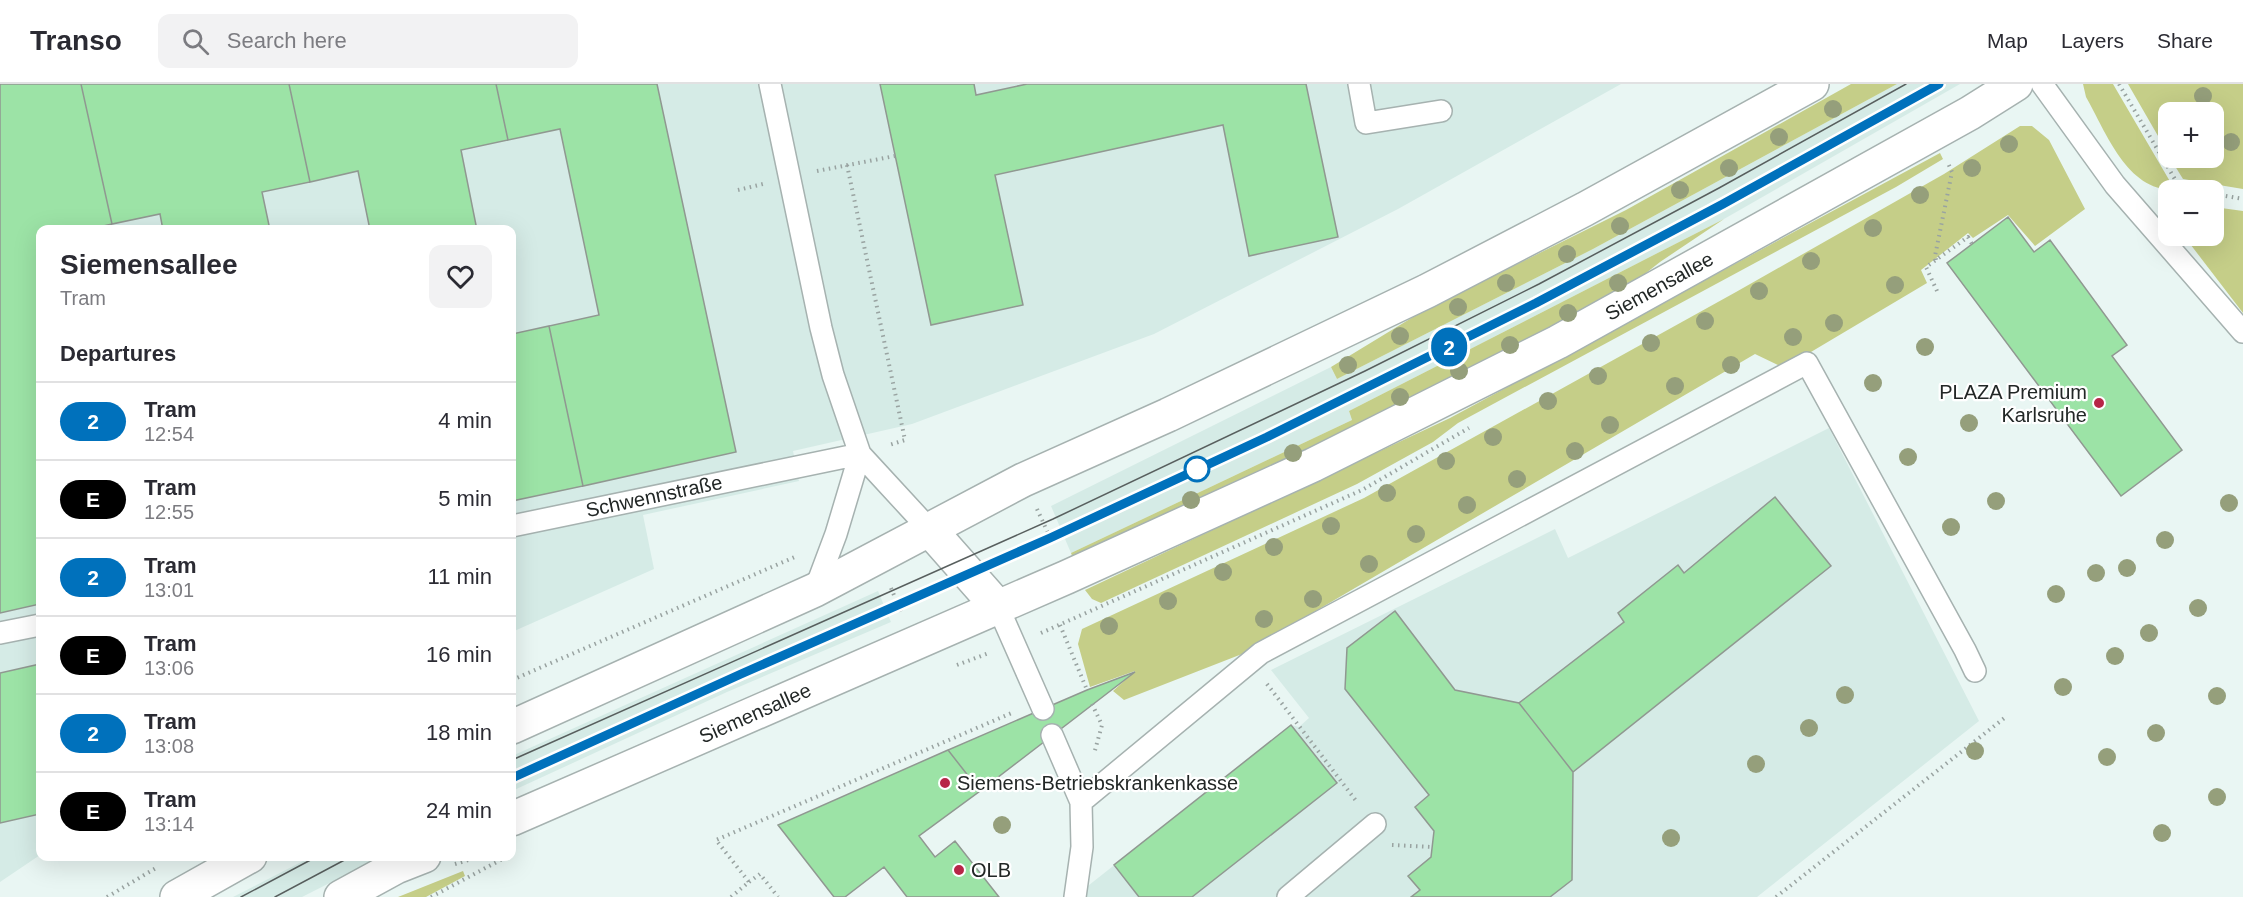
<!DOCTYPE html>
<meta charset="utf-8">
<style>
body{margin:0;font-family:Arial,sans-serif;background:#f2f2f3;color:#2b2b33;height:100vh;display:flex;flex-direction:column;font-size:22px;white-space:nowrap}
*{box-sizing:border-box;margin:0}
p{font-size:20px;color:#7c7c81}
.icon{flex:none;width:33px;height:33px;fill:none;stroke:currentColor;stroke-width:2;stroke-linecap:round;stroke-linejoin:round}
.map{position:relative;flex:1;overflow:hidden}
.sheet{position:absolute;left:36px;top:141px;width:480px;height:636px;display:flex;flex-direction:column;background:#fff;border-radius:12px;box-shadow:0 6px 24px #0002}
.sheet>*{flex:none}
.badge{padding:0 12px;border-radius:20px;font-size:21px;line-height:39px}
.tools{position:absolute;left:2158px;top:18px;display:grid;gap:12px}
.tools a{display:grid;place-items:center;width:66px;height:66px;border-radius:12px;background:#fff;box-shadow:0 6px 24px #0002;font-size:30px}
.map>.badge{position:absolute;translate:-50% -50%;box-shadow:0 0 0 3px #fff}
h2{padding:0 24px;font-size:22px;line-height:54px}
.round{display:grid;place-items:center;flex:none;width:63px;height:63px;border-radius:12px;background:#f2f2f3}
.headline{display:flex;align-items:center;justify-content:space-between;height:102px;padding:0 24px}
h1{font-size:28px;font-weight:700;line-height:45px}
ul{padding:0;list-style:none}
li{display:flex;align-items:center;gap:18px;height:78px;padding:0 24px;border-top:2px solid #e1e1e2}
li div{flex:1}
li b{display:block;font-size:22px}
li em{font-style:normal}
li .badge{min-width:66px;font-weight:700;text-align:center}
header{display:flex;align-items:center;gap:36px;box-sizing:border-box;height:84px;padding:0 30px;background:#fff;border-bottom:2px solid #e1e1e2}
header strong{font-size:28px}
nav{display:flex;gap:33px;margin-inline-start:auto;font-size:21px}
.search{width:420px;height:54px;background:#f2f2f3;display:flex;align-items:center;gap:15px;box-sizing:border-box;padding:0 21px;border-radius:12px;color:#7c7c81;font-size:22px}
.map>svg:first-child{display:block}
.built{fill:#d5ebe6}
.green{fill:#c5ce88}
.building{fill:#9ce3a6;stroke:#909891;stroke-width:1.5}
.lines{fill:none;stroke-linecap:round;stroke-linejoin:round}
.lane-casing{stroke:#a6b2b0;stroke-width:24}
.secondary-casing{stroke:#a6b2b0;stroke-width:36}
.path{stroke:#99a3a1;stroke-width:4;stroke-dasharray:1.5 4.5;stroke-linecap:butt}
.lane{stroke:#fff;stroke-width:21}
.secondary{stroke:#fff;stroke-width:33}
.tram{stroke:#585f5e;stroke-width:1.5}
.tree{fill:#959f7b}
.line-casing{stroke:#fff;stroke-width:14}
.line{stroke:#0071bc;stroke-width:9}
.poi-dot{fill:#b72647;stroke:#fff;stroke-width:2}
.stop-dot{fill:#fff;stroke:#0071bc;stroke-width:3}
.labels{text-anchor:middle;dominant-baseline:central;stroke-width:4.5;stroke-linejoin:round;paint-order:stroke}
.street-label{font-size:20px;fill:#222726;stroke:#fff}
.poi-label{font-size:20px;fill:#222726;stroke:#fff;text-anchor:start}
</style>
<header>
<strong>Transo</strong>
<div class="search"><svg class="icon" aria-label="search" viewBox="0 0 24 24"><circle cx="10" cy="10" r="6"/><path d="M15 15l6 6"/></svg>Search here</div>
<nav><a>Map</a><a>Layers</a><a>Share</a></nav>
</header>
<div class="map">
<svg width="2243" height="813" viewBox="0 0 2243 813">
<rect width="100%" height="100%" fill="#e9f6f3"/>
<!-- built -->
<path class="built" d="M0 0H1621L1398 125 1154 250 912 340 793 367 799 397 643 431 654 485 512 548V146H40V771L0 798Z
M1897 0H1960L1724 135 1349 327 1352 336 1071 469 1051 422 1331 283 1337 295 1593 165Z
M1829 344 1979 637 1757 813H1074L1291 641 1299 643 1309 634 1271 586 1555 445 1568 474Z
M878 507 891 538 727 608 512 707V672Z
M311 773H381L302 813H233Z"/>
<!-- green -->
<path class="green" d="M1851 0H1897L1593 165 1337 295 1331 283 1423 227 1626 126Z
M2083 0H2113L2175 106C2127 107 2107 50 2086 13Z
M2128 0H2243V105L2183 95 2170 74H2214V28H2169V71Z
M2020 42H2032L2049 56 2085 125 2035 162 2008 131 1973 154 1968 149 1921 186 1927 199 1784 284 1755 270 1242 570 1124 616 1113 607 1135 587 1090 603 1078 560 1082 545 1364 414 1736 208 1944 90Z
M1940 69 1943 75 1896 103 1458 339 1433 358 1357 400 1101 519 1092 515 1085 506 1450 334Z
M2214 123 2243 127V229L2184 152H2214Z
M1724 135 1660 178 1608 219 1075 480 1071 469 1352 336 1349 327Z
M463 787 465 792 426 813H398Z"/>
<!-- building -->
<path class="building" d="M0 0H81L112 140 86 146H40V520L0 529Z
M81 0H289L310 98 262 108 270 146H163L160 130 112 140Z
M289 0H496L508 56 461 66 477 146H370L358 87 310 98Z
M496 0H657L736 368 583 402 549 242 599 231 560 45 508 56Z
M880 0H974L976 11 1027 0H1306L1338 153 1249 172 1223 41 995 91 1023 221 931 241Z
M2008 133 2034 168 2050 156 2127 261 2112 272 2182 366 2121 412 1947 179Z
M549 242 583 402 512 417V250Z
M1775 413 1831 482 1573 688 1519 619 1624 538 1618 529 1678 481 1684 489Z
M1395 527 1455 606 1519 619 1573 688 1572 796 1550 813H1411L1420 806 1408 792 1431 773 1434 747 1415 723 1429 711 1345 605 1347 564Z
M40 580V730L0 739V589Z
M1135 588 980 707 948 666 1087 606Z
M1291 641 1337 699 1192 813H1139L1114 781Z
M948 666 980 707 919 752 935 773 955 757 999 813H907L884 783 845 813H834L778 741Z"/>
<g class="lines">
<!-- lane casing -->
<g class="lane-casing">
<path id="lane" d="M770 0 821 244 833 291 860 370 930 446
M1359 0 1366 39 1441 27
M2042 0 2115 101 2243 248
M512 442 860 370
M815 506 836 450 860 370
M998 523 1043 625
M0 549 40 541
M1052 651 1081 718 1082 763 1075 813
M1081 718 1261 569 1807 279 1965 566 1975 587
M1288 813 1375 740"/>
</g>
<!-- secondary casing -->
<g class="secondary-casing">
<path id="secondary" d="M930 446 998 523
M512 643 815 506 1023 396 1168 331 1427 207 1585 125 1812 0
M512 735 1067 493 1313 381 1558 258 1970 29 2016 0
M177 813 250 772
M341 813 396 783 424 772"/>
</g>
<!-- path -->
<path class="path" d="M2119 0 2176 97 2181 104 2190 106
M847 81 905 356 889 361
M817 87 895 72
M738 106 763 100
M2214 110 2243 115
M1936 176 1935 172 1952 88 1948 79
M1937 207 1926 183 1968 153 1972 160
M1037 425 1054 462
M891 504 901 528
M1060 541 1087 606
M1041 549 1362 406 1469 344
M957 581 989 569
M512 596 797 472
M1267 600 1357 718
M1092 620 1102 641 1094 670
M1392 761 1432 763
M455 780 482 772
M749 798 760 790 778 813
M107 813 156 784
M431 813 508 772
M731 813 749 798 716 756 1014 628
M1776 813 2007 632"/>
<!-- lane -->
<use href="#lane" class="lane"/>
<!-- secondary -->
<use href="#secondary" class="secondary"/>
<!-- tram -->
<path class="tram" d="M512 676 1053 435 1365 287 1539 200 1719 104 1906 0
M512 694 741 590 1050 454 1267 353 1536 219 1723 120 1939 0
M241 813 318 772
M275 813 352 772"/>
</g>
<!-- trees -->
<g class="tree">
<circle cx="2203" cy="12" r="9"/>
<circle cx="1833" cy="25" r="9"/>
<circle cx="1779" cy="53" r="9"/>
<circle cx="2231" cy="58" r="9"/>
<circle cx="2009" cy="60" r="9"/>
<circle cx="1729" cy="84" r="9"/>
<circle cx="1972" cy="84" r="9"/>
<circle cx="1680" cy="106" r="9"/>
<circle cx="1920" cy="111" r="9"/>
<circle cx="1620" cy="142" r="9"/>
<circle cx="1873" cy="144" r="9"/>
<circle cx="1567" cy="170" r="9"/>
<circle cx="1811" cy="177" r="9"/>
<circle cx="1506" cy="199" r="9"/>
<circle cx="1618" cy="199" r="9"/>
<circle cx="1895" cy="201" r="9"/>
<circle cx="1759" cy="207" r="9"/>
<circle cx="1458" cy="223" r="9"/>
<circle cx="1568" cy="229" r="9"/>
<circle cx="1705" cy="237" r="9"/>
<circle cx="1834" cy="239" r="9"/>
<circle cx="1400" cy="252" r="9"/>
<circle cx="1793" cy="253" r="9"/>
<circle cx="1651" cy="259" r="9"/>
<circle cx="1510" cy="261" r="9"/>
<circle cx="1925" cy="263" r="9"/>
<circle cx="1348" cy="281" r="9"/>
<circle cx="1731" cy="281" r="9"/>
<circle cx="1459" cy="287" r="9"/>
<circle cx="1598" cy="292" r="9"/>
<circle cx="1873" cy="299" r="9"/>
<circle cx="1675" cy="302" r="9"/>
<circle cx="1400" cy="313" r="9"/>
<circle cx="1548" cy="317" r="9"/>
<circle cx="1969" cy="339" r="9"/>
<circle cx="1610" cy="341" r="9"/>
<circle cx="1493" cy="353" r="9"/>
<circle cx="1575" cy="367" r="9"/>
<circle cx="1293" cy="369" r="9"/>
<circle cx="1908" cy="373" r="9"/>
<circle cx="1446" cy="377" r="9"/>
<circle cx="1517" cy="395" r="9"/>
<circle cx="1387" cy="409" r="9"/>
<circle cx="1191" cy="416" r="9"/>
<circle cx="1996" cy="417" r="9"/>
<circle cx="2229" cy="419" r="9"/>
<circle cx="1467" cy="421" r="9"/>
<circle cx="1331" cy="442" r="9"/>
<circle cx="1951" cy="443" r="9"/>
<circle cx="1416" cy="450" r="9"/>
<circle cx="2165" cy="456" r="9"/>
<circle cx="1274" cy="463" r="9"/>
<circle cx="1369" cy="480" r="9"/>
<circle cx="2127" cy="484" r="9"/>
<circle cx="1223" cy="488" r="9"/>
<circle cx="2096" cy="489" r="9"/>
<circle cx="2056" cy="510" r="9"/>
<circle cx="1313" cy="515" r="9"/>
<circle cx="1168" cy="517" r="9"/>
<circle cx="2198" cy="524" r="9"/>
<circle cx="1264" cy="535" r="9"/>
<circle cx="1109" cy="542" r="9"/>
<circle cx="2149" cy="549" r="9"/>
<circle cx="2115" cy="572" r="9"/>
<circle cx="2063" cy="603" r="9"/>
<circle cx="1845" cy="611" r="9"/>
<circle cx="2217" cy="612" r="9"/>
<circle cx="1809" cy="644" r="9"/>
<circle cx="2156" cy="649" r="9"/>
<circle cx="1975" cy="667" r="9"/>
<circle cx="2107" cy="673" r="9"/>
<circle cx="1756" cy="680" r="9"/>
<circle cx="2217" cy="713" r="9"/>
<circle cx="1002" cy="741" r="9"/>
<circle cx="2162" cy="749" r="9"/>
<circle cx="1671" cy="754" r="9"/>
</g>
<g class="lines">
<!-- line casing -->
<g class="line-casing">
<path id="line" d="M512 694 741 590 1050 454 1267 353 1536 219 1723 120 1939 0"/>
</g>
<!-- line -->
<use href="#line" class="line"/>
</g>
<!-- markers -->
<g class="poi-dot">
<circle cx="2099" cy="319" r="6"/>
<circle cx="945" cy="699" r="6"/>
<circle cx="959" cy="786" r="6"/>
</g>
<circle class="stop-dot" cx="1197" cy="385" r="12"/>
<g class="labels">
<!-- street labels -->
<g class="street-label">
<text transform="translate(1659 202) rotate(-29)">Siemensallee</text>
<text transform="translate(654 412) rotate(-12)">Schwennstraße</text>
<text transform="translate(755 629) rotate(-24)">Siemensallee</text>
</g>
<!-- poi labels -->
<g class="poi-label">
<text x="2087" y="308" text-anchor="end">PLAZA Premium<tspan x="2087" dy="23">Karlsruhe</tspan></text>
<text x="957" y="699">Siemens-Betriebskrankenkasse</text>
<text x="971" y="786">OLB</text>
</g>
</g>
</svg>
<div class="tools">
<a>+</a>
<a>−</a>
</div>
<b class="badge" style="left:1449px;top:263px;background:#0071bc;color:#fff">2</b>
<section class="sheet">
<div class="headline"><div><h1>Siemensallee</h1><p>Tram</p></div><a class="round"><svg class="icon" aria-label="heart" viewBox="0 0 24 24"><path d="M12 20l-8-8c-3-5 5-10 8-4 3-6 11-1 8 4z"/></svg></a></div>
<h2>Departures</h2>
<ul>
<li><span class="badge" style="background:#0071bc;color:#fff">2</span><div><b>Tram</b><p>12:54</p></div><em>4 min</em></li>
<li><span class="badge" style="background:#000;color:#fff">E</span><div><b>Tram</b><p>12:55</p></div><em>5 min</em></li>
<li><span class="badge" style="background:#0071bc;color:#fff">2</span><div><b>Tram</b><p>13:01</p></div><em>11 min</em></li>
<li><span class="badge" style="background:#000;color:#fff">E</span><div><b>Tram</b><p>13:06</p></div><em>16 min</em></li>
<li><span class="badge" style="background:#0071bc;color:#fff">2</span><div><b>Tram</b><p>13:08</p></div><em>18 min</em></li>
<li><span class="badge" style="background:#000;color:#fff">E</span><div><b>Tram</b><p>13:14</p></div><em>24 min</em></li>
</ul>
</section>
</div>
